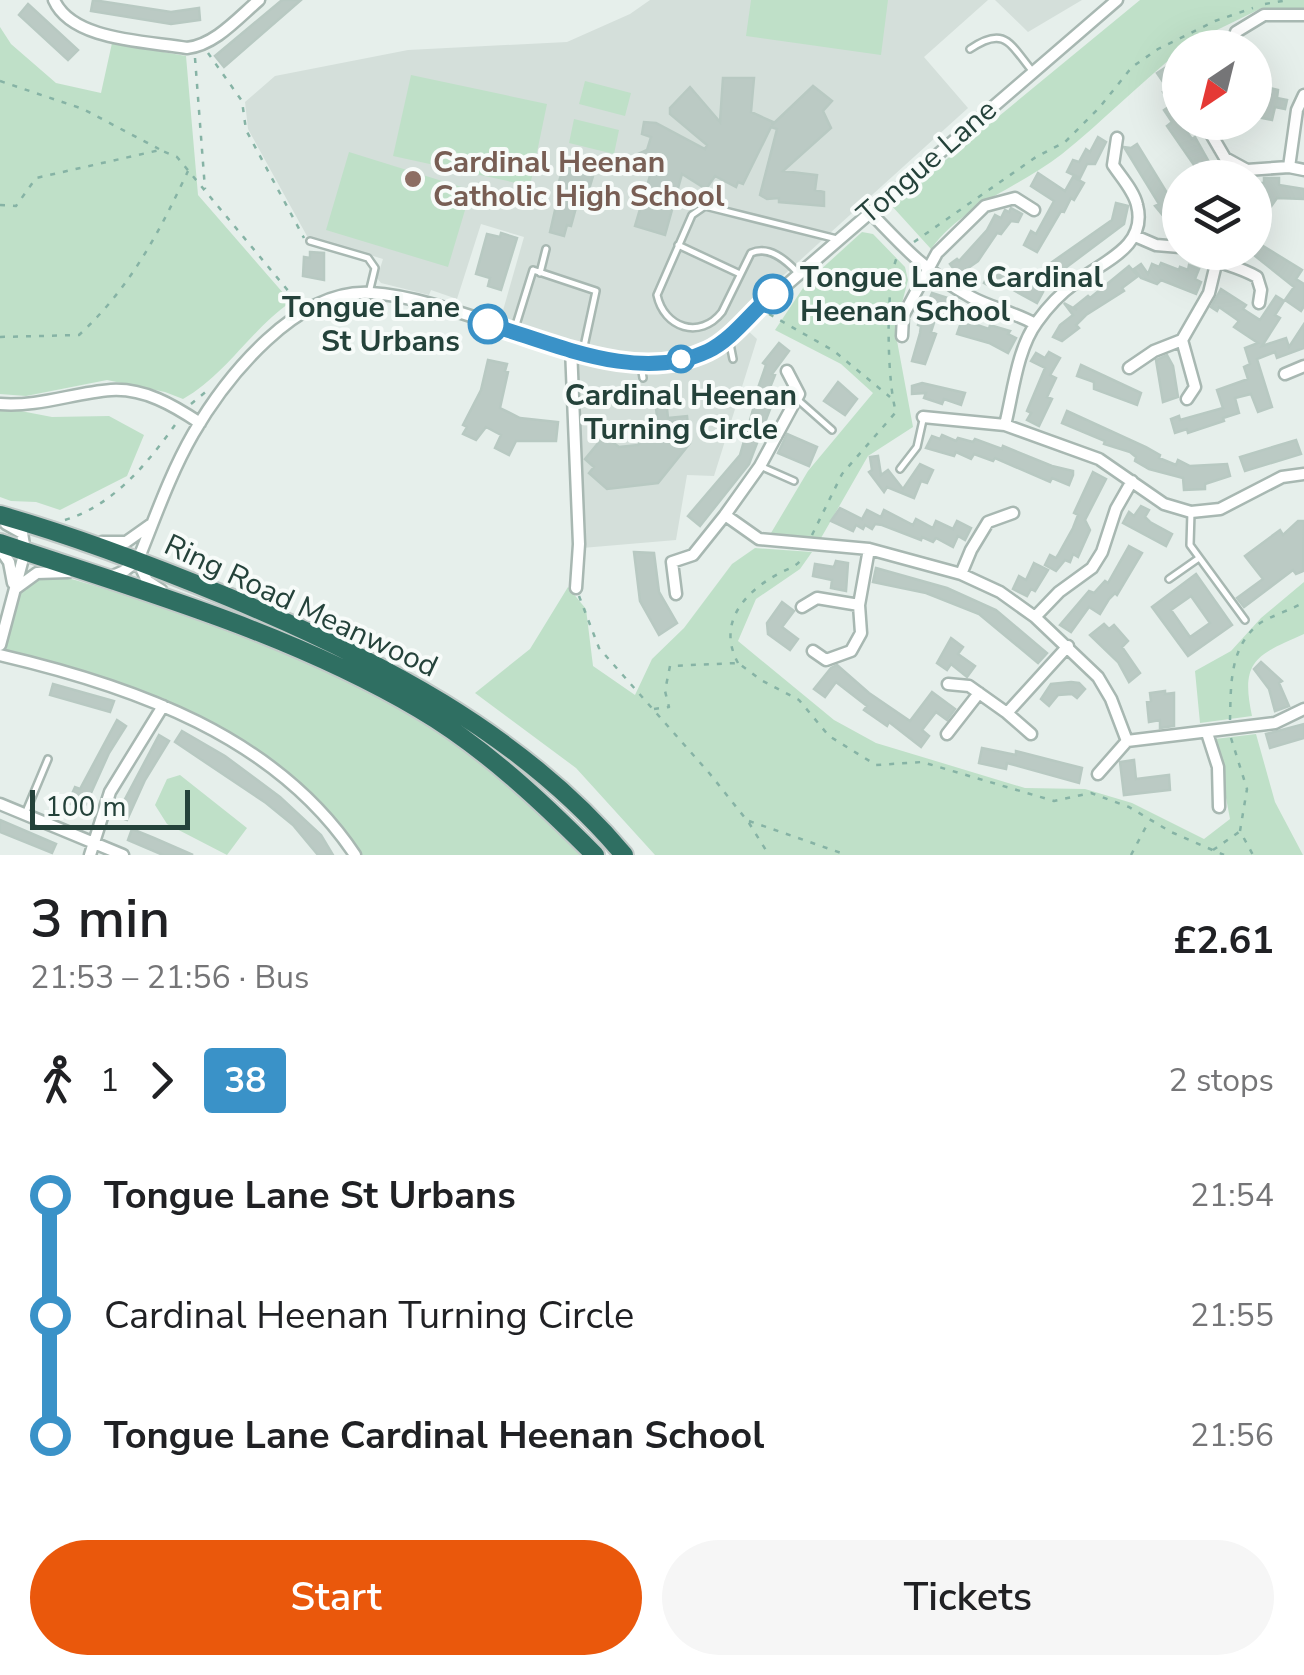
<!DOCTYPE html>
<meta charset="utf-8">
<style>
body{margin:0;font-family:"Nunito Sans",sans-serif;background:#f6f6f6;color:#202124;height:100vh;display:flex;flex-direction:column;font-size:38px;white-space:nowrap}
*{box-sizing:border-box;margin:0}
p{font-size:32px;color:#757577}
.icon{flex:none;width:55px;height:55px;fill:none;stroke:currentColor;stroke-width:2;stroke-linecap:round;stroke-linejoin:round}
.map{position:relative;height:855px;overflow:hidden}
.panel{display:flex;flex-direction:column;background:#fff;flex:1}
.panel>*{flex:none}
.badge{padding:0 20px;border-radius:8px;font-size:35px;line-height:65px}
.needle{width:65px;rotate:215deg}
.tools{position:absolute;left:1162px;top:30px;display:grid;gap:20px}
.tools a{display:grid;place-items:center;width:110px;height:110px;border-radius:50%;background:#fff;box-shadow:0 10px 40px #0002;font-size:50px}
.scale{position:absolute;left:30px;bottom:25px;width:160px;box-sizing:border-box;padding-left:10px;border:5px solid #24423a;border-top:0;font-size:28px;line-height:35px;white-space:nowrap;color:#24423a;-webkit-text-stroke:8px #f7fbf9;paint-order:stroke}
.map>.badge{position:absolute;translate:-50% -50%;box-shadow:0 0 0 5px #fff}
.legs{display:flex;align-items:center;gap:15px;height:110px;padding:0 30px;font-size:32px}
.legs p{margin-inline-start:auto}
.summary{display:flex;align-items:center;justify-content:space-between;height:170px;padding:0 30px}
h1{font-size:55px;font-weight:600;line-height:75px}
.primary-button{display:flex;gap:20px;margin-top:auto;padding:20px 30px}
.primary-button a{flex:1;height:115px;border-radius:60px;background:#ea580c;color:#fff;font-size:40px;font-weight:600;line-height:115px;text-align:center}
.primary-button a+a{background:#f6f6f6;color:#202124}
ul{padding:0 30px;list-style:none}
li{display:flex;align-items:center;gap:35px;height:120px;font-size:38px}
li i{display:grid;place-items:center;width:15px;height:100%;margin:0 12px;background:currentColor}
li i::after{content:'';width:25px;height:25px;margin:-12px;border:8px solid;border-radius:50%;background:#fff}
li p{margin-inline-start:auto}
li:first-child i{background:linear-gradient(#0000 50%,currentColor 0)}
li:last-child i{background:linear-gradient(currentColor 50%,#0000 0)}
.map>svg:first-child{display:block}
.built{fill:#d4dfda}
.green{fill:#bfe0c8}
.building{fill:#bbcac4;stroke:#b8c9c2;stroke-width:2.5;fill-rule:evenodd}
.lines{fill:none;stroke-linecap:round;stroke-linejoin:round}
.lane-casing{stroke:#a8b8b2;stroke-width:10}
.street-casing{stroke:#a8b8b2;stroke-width:15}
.highway-casing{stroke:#c2cac8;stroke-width:22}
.path{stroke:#86b3a5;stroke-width:2.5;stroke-dasharray:5 8;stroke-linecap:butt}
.lane{stroke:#fff;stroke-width:5}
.street{stroke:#fff;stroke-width:10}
.highway{stroke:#2f6f62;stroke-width:18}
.line-1-casing{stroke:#fff;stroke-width:22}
.line-1{stroke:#3a92c8;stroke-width:15}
.education-dot{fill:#8d6e63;stroke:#f7fbf9;stroke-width:4}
.stop-1-dot{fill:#fff;stroke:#3a92c8;stroke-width:5}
.labels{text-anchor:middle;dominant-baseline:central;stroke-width:8;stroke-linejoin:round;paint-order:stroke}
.education-label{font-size:30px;font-weight:bold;fill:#785e54;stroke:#f7fbf9;text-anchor:start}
.street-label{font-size:30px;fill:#24423a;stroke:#f7fbf9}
.stop-label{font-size:30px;font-weight:bold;fill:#24423a;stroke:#f7fbf9;text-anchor:start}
</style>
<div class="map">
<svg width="1304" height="855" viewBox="0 0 1304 855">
<rect width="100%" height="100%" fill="#e6efeb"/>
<!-- built -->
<path class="built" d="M650 0H988L924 57 968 108 733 321 711 339 694 347 642 358 596 351 500 321 524 237 481 224 457 299 431 290 429 295 381 283 377 278 383 259 307 236 248 129 245 102 275 76 408 50 567 42 630 14Z
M995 0H1082L1028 32Z
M746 329 757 339 714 476 687 475 676 540 582 548 575 359 622 372H656L696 364 720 351Z"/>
<!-- green -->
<path class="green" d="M751 0H888L881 55 746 36Z
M1140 0H1304V9L1262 8 1180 48V51C1139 84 1103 121 1062 154 1020 187 964 204 931 249L891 205Z
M0 27 11 44 56 83 101 93 112 43 186 56 198 195 291 302C251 329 226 375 183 399L165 392 107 380 26 396 0 394Z
M411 75 547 104 530 186 393 156Z
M585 81 631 93 625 116 579 104Z
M574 119 619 130 614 154 569 143Z
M349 152 471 190 448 267 326 230Z
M862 232 873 234 905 267 908 280 895 330 913 427 868 456 821 538 771 533 808 471 873 393 841 364 775 330 807 282Z
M0 407 52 417 109 416 144 435 127 476 60 510 36 502 11 501 0 497Z
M755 548 812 552 800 569 756 599 738 641 834 720 876 743 1025 788 1085 789 1132 803 1204 839 1230 819 1215 739 1256 734 1275 802 1303 855H655L576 768 475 693 530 649 568 587 586 609 593 666 635 695 652 659 684 628 732 564Z
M58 575 177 610 259 641 421 710 595 855H355L335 824 235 743 135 693 0 655 15 589 36 579Z
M1304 582V634C1256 655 1240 661 1252 716L1200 723 1195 671 1231 651 1261 618Z
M180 775 247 828 227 855 167 824 155 805 167 779Z"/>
<!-- building -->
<path class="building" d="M93 0 171 12 199 8 200 20 171 24 91 11Z
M282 0H301L224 67 215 56Z
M28 4 78 50 68 60 19 15Z
M1177 60 1180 77 1173 82 1180 92 1168 100 1163 92 1168 89 1157 73Z
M723 78H754L751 112 773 122 772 125 813 86 832 101 823 111 831 128 783 171 817 175 815 190 824 192V206L779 202V198L767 199 760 195 777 129 771 127 743 184 738 182 736 187 715 176 706 189 682 174 665 235 635 226 655 159 638 154 647 150 651 137 642 134 644 122 656 123 705 149 707 145 670 114V108L690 87 720 122Z
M1265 87 1278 90 1277 98 1287 100 1285 109 1275 107 1272 120 1257 117Z
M1176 102 1180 108V122L1192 139 1195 137 1218 178H1203L1167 126 1172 122 1164 110Z
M1098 137 1106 142 1095 164H1087L1080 178 1067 172 1073 160 1079 162 1086 149 1090 152Z
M1137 144 1180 214V236L1155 206 1159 204 1124 147 1131 148Z
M566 157 596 166 584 206 577 204 571 226 567 225 564 236 550 232 558 197 555 196Z
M1038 173 1065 191 1073 177 1084 183 1074 200 1071 198 1064 212 1061 211 1037 252 1024 245 1031 231 1036 234 1054 201 1031 186Z
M1264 178H1279V185L1304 189V199L1277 198 1270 208 1256 198V183H1264Z
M1116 203 1128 206 1124 224 1052 278 1045 267 1112 220Z
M1011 208 1022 214 1018 222 1011 221 1001 234 997 233 978 261 961 273 956 272 950 264 957 259 959 261 987 230 995 215 1001 218 1005 210 1009 212Z
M501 233 517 238 501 290 488 286 490 278 476 274 487 234 500 237Z
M1255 241 1302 270 1296 279 1304 284V306L1301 311 1285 300 1294 287 1255 256Z
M310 252 324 253V280L303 276 304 257 310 258Z
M1161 263 1179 270 1180 267 1188 270 1189 265 1199 269 1195 279 1201 282 1196 294 1161 280 1157 284 1141 278 1134 269 1141 264 1148 274 1152 264 1159 267Z
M999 264 1023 279 1019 286 1025 282 1043 292 1037 303 997 281 993 288 984 283 988 275 992 277Z
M1129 266 1138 276 1122 288 1124 291 1086 315 1076 325 1079 328 1062 341 1053 337 1060 325 1073 315 1064 303 1077 310 1074 307 1088 296 1090 298Z
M1221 289 1246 305 1243 309 1260 320 1276 296 1284 301 1275 315 1280 318 1262 346 1286 338 1289 347 1304 324V348L1277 358 1275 352 1257 359 1272 407 1258 412 1251 394 1235 398 1239 413 1223 418 1224 421 1188 433 1187 429 1175 433 1171 419 1179 416 1180 420 1223 408 1217 390 1248 379 1244 367 1250 364 1245 348 1258 343 1234 327 1239 321 1219 307 1217 311 1211 307Z
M932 293 948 298 943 312 938 310 931 332 936 334 925 364 912 361 920 333 921 326 918 325 925 299 929 300Z
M965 311 974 314 971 323 989 329 990 325 1010 331 1008 334 1016 338 1008 353 989 343 957 334Z
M779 343 789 351 772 374 775 375 769 390 775 393 772 404 749 464 700 526 688 516 740 455 754 406 752 405 766 365 763 363Z
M1049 352 1060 358 1050 375 1056 378 1047 397 1052 399 1039 426 1027 420 1031 413 1027 411 1045 368 1031 361 1036 353 1045 358Z
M1167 355 1173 366 1178 397 1163 402 1156 360Z
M488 360 507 364 505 371 508 372 500 408 520 418 558 422 556 441H516L509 455 495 448 501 435 486 427 476 440 463 434 467 427 463 425 481 390Z
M1081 365 1141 393 1137 405 1094 389V382L1077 376Z
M838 382 857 399 845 415 824 401Z
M922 383 965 393 961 405 944 399 942 404 924 398 926 393 912 394V386Z
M666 400 668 418 687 416 690 443 658 483 607 489 589 473 594 467 585 459 604 436 619 447 638 445 649 431 660 439 655 401Z
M1067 411 1146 447 1160 455 1159 458 1176 465 1178 460 1190 466 1227 464 1230 476 1205 484V489L1184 490 1183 478 1149 469 1135 461 1136 457 1130 452 1104 444 1105 441 1062 423Z
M787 434 817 447 809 466 778 453Z
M942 435 956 441 958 438 973 442 975 439 1002 449 1003 446 1052 466 1073 471V475L1069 485 1052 478 1050 482 995 458 993 461 974 454 971 459 956 452 954 456 926 448 932 436 940 439Z
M1296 440 1301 454 1245 471 1240 457Z
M878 456 881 475 888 470 903 489 920 464 933 470 927 483 921 481 914 498 887 487 884 492 869 472 872 470 870 457Z
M1093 472 1106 479 1085 520 1090 530 1078 557 1073 554 1070 562 1065 560 1056 571 1045 565 1050 555 1056 558 1058 555 1073 528 1078 515 1074 513Z
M1141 506 1149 510 1145 517 1150 522 1172 534 1166 546 1123 523 1129 512 1134 516Z
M840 508 862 519 867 510 881 517 884 510 913 525 916 519 933 528 936 521 953 529 957 521 971 528 965 540 958 536 953 547 936 538 933 542 922 537 921 540 882 525 875 524 872 529 865 525 863 529 856 525 853 531 831 521Z
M1298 521H1304L1303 571 1296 574 1293 570 1244 607 1237 598 1263 579 1245 556 1280 530 1283 535Z
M1129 546 1142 553 1117 595 1115 593 1109 599 1100 614 1089 607 1071 632 1060 625 1089 591 1094 593 1105 581 1108 583Z
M634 552 654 553 659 592 677 623 659 635 640 601Z
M836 561 848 563 846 591 831 588 832 580 813 576 815 564 834 567Z
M1034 563 1048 570 1035 591 1031 589 1027 596 1013 589 1019 576 1026 580Z
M876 568 947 588 996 610 1047 653 1038 663 979 614 926 593 873 582Z
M1196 574 1232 625 1188 656 1152 607ZM1191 596 1210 623 1190 637 1171 610Z
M782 602 794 611 782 627 798 639 790 650 768 634 767 623Z
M1104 624 1109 629 1114 625 1128 641 1122 647 1140 673 1129 682 1118 662 1090 635Z
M951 638 963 647 958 654 975 666 967 677 951 664 947 670 937 663Z
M1261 662 1282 681 1279 683 1289 706 1275 711 1269 689 1254 669Z
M837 665 869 693 910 721 932 692 955 709 947 720 936 712 922 730 929 736 921 747 889 722 887 726 864 710 867 706 836 682 825 697 814 689 831 668Z
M1071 682 1079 683 1085 689 1077 698 1072 694 1058 695 1049 706 1041 699 1051 684Z
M53 684 114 701 110 712 50 695Z
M1165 691V694L1174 693V726L1160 728V720L1149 722 1147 702 1151 701 1150 693Z
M117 720 126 726 109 753 86 804 83 808 68 803 75 787 80 789Z
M1304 724V738L1270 748 1266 734Z
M182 731 225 756 280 797 321 835 333 855H318L293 825 266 803 175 742Z
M159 735 169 741 145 780 127 820 116 816Z
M982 748 1016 755V751L1082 768 1079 783 1007 763 1006 769 979 763Z
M1134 760 1136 779 1169 775 1170 790 1124 795 1120 762Z
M0 820 56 844 52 853 0 832Z
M132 829 154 838 193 855H163L128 840Z"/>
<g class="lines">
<!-- lane casing -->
<g class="lane-casing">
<path id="lane" d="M970 49C1005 25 1010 44 1033 72
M310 241 368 258 375 268 369 293
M678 245 740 274
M540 273 546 249
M798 273C786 260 769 245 751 253L722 312C700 340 664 328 657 295L692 215 705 206 837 239
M515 328 533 270 596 291 583 351
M729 339 733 359
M641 365 643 378
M797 399 832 430
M760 466 794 481
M900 469 917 447 923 420
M1191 512 1190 545 1245 620
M1169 579 1199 558
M25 814 48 759"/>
</g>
<!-- street casing -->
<g class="street-casing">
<path id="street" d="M54 0C72 41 147 41 187 48 215 45 238 18 259 0
M1236 32 1264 15H1304
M1304 95 1297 110 1289 167 1304 170
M1204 122 1225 158 1247 170 1289 167
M870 212C903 247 927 273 971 297 991 308 1014 312 1035 324
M1135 236 1156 245 1180 247
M1197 252C1217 264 1237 265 1257 277L1261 290 1259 303
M902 336 903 316 937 253 985 206 1015 198 1034 210
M571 348 579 544 576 588
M1129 368 1154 351 1182 340
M1285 374 1304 366
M1187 399 1195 387 1182 340 1209 293 1216 264
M0 404C39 407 73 393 111 390 144 388 173 405 200 423
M923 417 1005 425 1099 459 1164 504 1191 512 1220 509 1282 477 1304 474
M1005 425C1013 393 1017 349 1037 322 1047 308 1061 293 1075 283 1102 262 1148 247 1137 205 1134 191 1121 177 1113 165L1117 138
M725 515 759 539 869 549 961 574 1000 592 1035 617 1098 677 1111 699 1127 741
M102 542H126L150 525
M0 549 9 562 13 583
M138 561 147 581 161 590
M961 574 971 550 988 522 1013 513
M108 578 124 571 138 560C155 518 170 474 193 434 226 377 297 288 371 293 425 296 495 326 548 341 583 351 623 368 660 364 677 363 695 355 711 350L1117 0
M15 589 37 573 68 572
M676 594 672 562 693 555 725 515 760 466 799 394 787 371
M802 607 817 598 859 605
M1035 617 1059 592 1092 568 1102 552 1116 509 1132 481
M0 645 25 551 22 533 6 524
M813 651 826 660 851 651 861 633 859 605 869 549
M0 655C133 686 276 736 355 855
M948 684 969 686 1007 713
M1207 733 1218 767 1219 807
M947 734 979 693
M1031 734 1007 713 1068 646
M1127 741 1275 723 1304 709
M1098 774 1127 741
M0 804 123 855
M90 855 110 792 163 706"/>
</g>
<!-- highway casing -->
<g class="highway-casing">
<path id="highway" d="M0 515C78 537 153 566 228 597 374 658 521 732 624 855
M0 543C142 591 288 632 419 709 484 747 542 802 595 855"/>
</g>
<!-- path -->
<path class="path" d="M1265 4 1288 0
M208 53 242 101 246 130 304 238
M195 58 205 189
M0 81 83 109 159 149
M0 205 16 206 36 178 160 150 177 157 300 305
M914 242 1036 157 1065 142 1099 108 1132 67 1158 49 1215 21 1253 8
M769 314 834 351 890 397
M0 337 79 335C130 288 159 233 188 171
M191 404 208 390
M65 520C114 505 148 463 177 422
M812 535 842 474 896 412C887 382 885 285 897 257
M579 596 599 648 710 774 749 823 769 855
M738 663C717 624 743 593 778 574 789 568 798 567 803 556
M654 709 669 707 665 691 670 666 738 663 761 680 799 700 829 736 876 765 922 762 1054 801 1091 793 1129 807 1171 832 1224 855
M1230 720C1231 685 1229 647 1260 623 1269 617 1293 609 1304 602
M1231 738 1247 789 1240 831 1253 855
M749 821 847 855
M1213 850 1239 832
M1131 855 1149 821"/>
<!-- lane -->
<use href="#lane" class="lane"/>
<!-- street -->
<use href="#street" class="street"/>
<!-- highway -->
<use href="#highway" class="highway"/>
</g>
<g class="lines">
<!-- line-1 casing -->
<g class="line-1-casing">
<path id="line-1" d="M488 324C556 344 639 384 708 351 733 339 752 311 773 294"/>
</g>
<!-- line-1 -->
<use href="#line-1" class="line-1"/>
</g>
<!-- markers -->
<circle class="education-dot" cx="413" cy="179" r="10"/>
<g class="stop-1-dot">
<circle cx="773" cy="294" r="18"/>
<circle cx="488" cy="324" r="18"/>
<circle cx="681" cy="359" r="12"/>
</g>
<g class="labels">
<!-- education labels -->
<g class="education-label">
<text x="433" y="162">Cardinal Heenan<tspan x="433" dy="34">Catholic High School</tspan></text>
</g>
<!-- street labels -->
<g class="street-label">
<text transform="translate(927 162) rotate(-41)">Tongue Lane</text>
<text transform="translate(301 606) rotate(25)">Ring Road Meanwood</text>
</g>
<!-- stop labels -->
<g class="stop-label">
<text x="800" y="277">Tongue Lane Cardinal<tspan x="800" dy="34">Heenan School</tspan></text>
<text x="460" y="307" text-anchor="end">Tongue Lane<tspan x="460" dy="34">St Urbans</tspan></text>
<text x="681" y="395" text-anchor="middle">Cardinal Heenan<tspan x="681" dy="34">Turning Circle</tspan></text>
</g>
</g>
</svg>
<div class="tools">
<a><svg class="needle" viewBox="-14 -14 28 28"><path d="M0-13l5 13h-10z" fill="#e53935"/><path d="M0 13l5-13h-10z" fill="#757577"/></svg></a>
<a><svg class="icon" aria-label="layers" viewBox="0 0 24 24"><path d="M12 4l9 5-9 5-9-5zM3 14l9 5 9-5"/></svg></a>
</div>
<div class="scale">100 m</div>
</div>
<section class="panel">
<div class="summary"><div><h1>3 min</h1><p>21:53 – 21:56 · Bus</p></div><b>£2.61</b></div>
<div class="legs"><svg class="icon" aria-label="walk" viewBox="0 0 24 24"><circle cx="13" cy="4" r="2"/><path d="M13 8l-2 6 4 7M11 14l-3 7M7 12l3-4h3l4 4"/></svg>1<svg class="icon" aria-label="forward" viewBox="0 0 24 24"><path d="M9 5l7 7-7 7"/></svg><b class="badge" style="background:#3a92c8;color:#fff">38</b><p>2 stops</p></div>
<ul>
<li><i style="color:#3a92c8"></i><b>Tongue Lane St Urbans</b><p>21:54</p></li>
<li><i style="color:#3a92c8"></i><span>Cardinal Heenan Turning Circle</span><p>21:55</p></li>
<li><i style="color:#3a92c8"></i><b>Tongue Lane Cardinal Heenan School</b><p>21:56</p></li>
</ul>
<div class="primary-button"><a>Start</a><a>Tickets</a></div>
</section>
